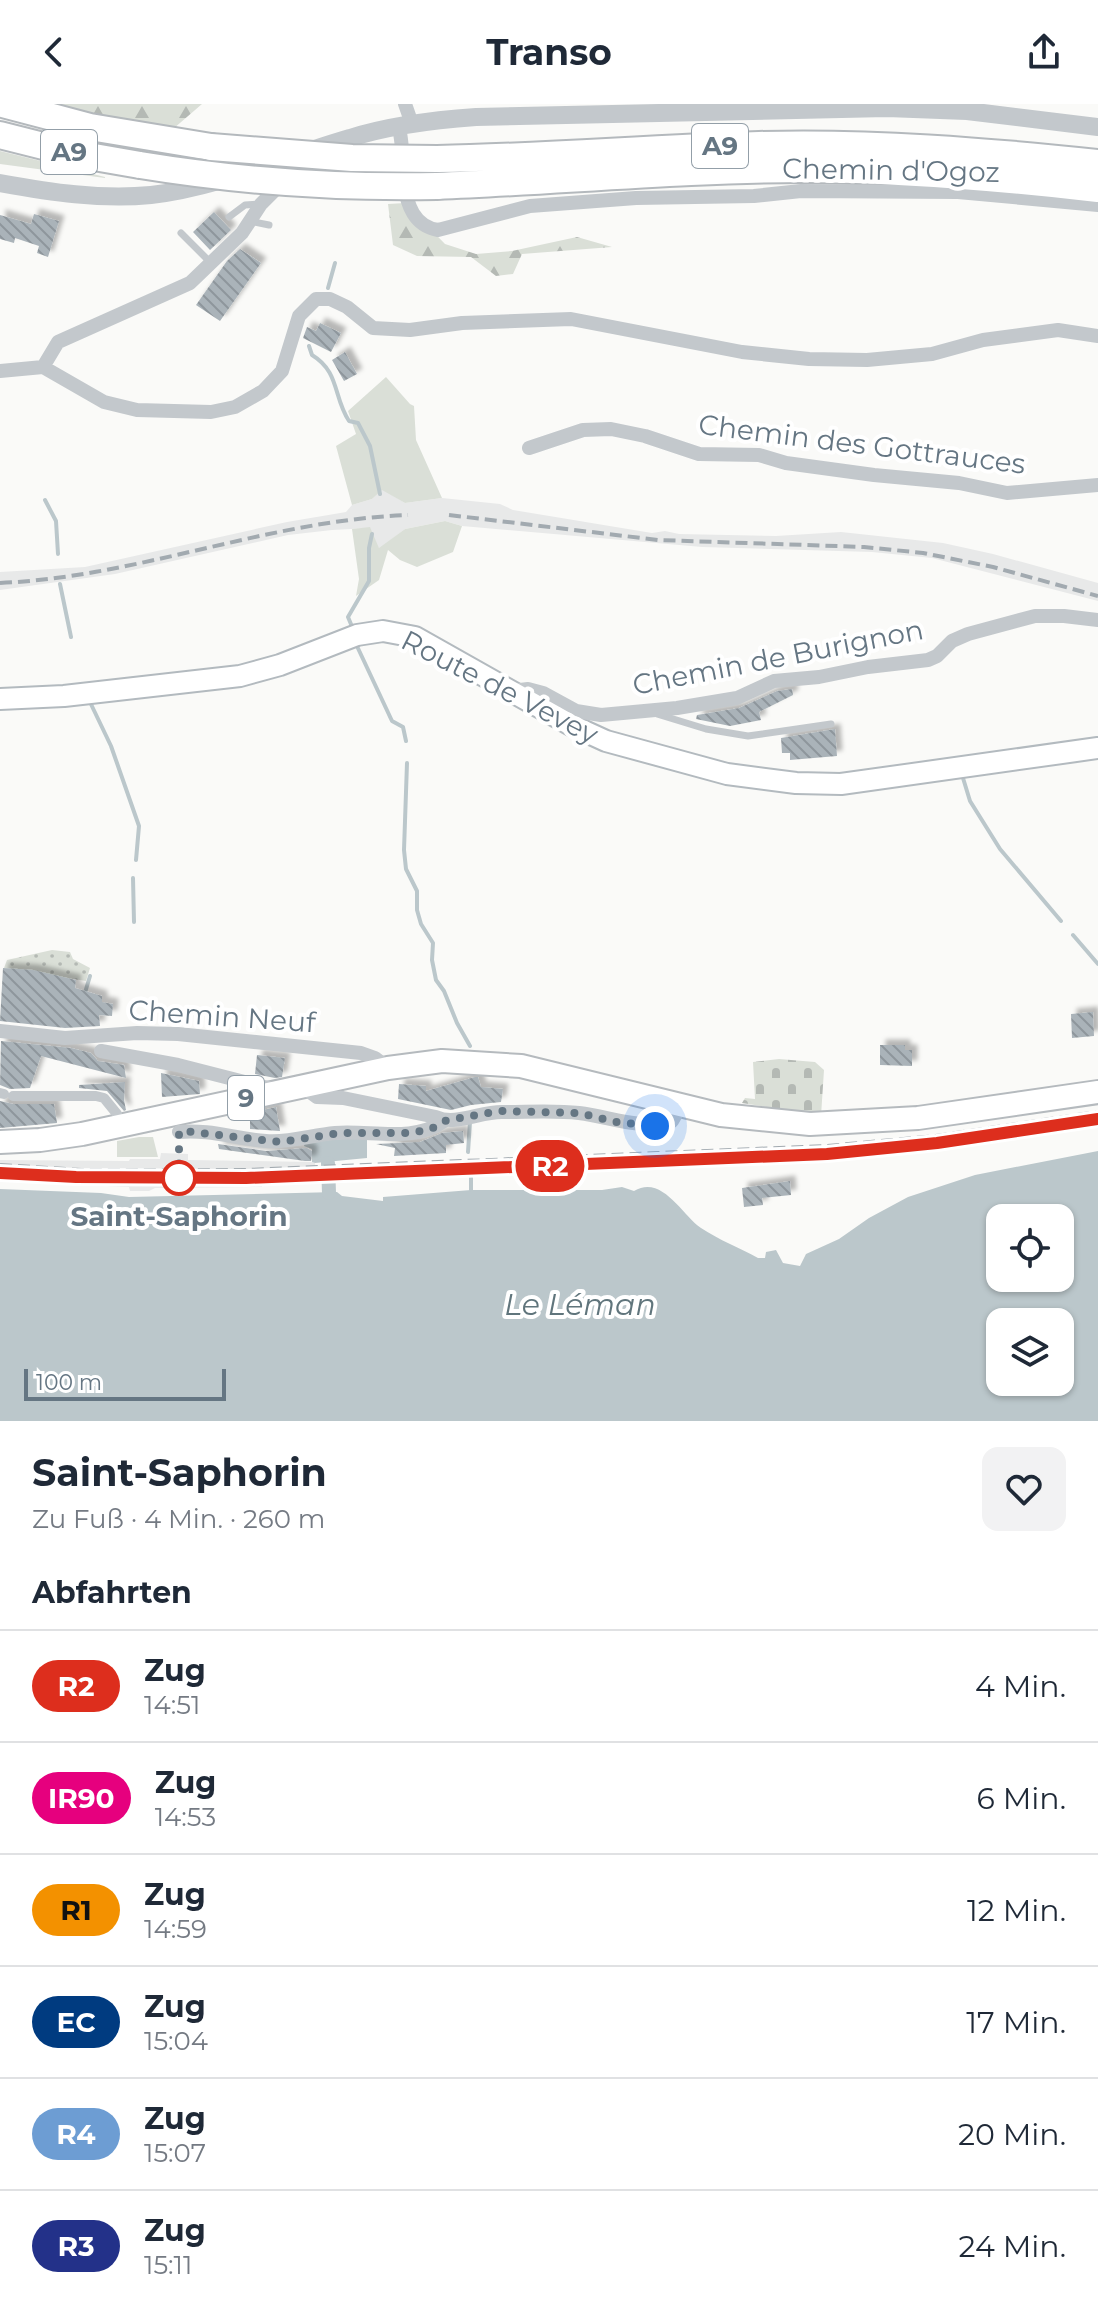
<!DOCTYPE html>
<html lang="de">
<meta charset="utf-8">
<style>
body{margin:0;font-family:Montserrat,sans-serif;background:#f2f2f3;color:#1f2937;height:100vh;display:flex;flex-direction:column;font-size:30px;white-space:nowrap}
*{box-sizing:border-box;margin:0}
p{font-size:26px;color:#747a83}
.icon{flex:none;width:44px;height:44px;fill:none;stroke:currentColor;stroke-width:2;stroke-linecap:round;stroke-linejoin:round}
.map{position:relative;height:1317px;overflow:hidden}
.panel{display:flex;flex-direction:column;background:#fff;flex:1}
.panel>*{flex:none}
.badge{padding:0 16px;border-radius:26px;font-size:28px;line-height:52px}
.buttons{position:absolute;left:986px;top:1100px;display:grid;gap:16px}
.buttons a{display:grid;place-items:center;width:88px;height:88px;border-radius:16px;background:#fff;box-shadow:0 2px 6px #0004;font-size:40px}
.scale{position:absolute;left:24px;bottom:20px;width:202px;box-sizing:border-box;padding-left:8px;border:4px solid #657683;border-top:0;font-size:22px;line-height:28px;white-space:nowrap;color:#657683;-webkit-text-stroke:6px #fff;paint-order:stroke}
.you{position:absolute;width:40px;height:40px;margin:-20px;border:6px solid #fff;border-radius:50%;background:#1a73e8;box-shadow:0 0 0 12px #1a73e833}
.map>.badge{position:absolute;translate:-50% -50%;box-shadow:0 0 0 4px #fff}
h2{padding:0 32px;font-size:30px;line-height:72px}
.round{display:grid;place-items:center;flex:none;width:84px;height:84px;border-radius:16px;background:#f2f2f3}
.headline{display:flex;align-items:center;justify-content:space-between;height:136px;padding:0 32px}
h1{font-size:38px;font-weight:700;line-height:60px}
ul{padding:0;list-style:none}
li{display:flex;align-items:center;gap:24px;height:112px;padding:0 32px;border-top:2px solid #e0e1e3}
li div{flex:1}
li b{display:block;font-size:30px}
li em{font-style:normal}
li .badge{min-width:88px;font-weight:700;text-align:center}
header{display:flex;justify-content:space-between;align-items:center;height:104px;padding:0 32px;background:#fff;font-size:36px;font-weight:700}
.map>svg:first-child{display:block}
.built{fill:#e8e9e9}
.green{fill:#dadfd7}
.forest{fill:url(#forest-firs)}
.cemetery{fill:url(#cemetery-stones)}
.garden{fill:url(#garden-dots)}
.water{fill:#bbc7cb;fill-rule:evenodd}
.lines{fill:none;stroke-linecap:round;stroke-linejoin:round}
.stream{stroke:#bbc7cb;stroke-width:4}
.canal{stroke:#bbc7cb;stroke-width:14}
.building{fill:url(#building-back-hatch);filter:url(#shadow)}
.secondary-casing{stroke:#b3babf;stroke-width:24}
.primary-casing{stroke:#b5babe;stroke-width:26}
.motorway-casing{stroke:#b4b9bd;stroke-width:30}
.service{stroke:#c3c8cc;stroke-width:7}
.pedestrian{stroke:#c3c8cc;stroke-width:10}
.minor{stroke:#c3c8cc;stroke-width:14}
.tertiary{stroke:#c3c8cc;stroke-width:18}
.secondary{stroke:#fff;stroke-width:20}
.primary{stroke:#fff;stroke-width:22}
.motorway{stroke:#fff;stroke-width:26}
.rail{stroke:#a2aab0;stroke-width:4;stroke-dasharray:12 6;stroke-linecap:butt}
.motorway-bridge-casing{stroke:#b4b9bd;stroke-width:30;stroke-linecap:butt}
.motorway-bridge{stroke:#fff;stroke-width:26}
.line-casing{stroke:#fff;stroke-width:18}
.line{stroke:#dd2e1d;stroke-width:12}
.walk{stroke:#657683;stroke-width:8;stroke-dasharray:0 14.4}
.stop-dot{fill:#fff;stroke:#dd2e1d;stroke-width:4}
.labels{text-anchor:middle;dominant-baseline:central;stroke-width:8;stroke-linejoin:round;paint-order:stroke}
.shield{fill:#fff;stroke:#939fa8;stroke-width:2}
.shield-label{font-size:26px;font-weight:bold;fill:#657683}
.street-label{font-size:28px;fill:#657683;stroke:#fff}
.stop-label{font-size:28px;font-weight:bold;fill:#657683;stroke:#fff}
.water-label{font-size:30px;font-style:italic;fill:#60757c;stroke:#fff}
</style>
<header><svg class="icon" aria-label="back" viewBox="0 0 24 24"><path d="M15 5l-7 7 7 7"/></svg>Transo<svg class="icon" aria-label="share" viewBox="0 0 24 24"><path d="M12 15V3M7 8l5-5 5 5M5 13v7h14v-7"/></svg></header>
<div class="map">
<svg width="1098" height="1317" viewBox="0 0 1098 1317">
<defs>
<pattern id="forest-firs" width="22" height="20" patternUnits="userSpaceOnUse" patternTransform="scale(2)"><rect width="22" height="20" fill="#dadfd7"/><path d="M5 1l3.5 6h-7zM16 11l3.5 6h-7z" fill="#b4b9b4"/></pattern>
<pattern id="cemetery-stones" width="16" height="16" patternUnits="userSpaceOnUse" patternTransform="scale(2)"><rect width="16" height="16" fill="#dadfd7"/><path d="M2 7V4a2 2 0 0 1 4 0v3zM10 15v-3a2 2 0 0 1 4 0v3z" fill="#b4b9b4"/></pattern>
<pattern id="garden-dots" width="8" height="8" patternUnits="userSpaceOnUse" patternTransform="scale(2)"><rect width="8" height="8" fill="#dadfd7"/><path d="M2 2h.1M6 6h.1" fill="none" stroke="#b4b9b4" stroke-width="1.8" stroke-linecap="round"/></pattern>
<pattern id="building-back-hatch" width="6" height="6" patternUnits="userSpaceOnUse" patternTransform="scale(2)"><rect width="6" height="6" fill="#aab3b9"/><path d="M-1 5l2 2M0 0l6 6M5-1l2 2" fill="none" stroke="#8e969c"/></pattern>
<filter id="shadow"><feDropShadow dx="5.5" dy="-5.5" stdDeviation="2" flood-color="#0004"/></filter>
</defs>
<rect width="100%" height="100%" fill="#fafaf8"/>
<!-- built -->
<path class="built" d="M382 385 405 399 442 394 500 400 513 406 652 429 665 427 679 430 776 432 841 428 943 439 993 450 1098 479V497L932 454 872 448 702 443 462 422 445 417 405 425 379 445 370 424 332 426 288 431 115 470 0 486V468L85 463 287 418 346 408 352 401 372 395Z
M161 1049 188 1050V1056L312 1058 315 1059 316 1076 313 1079 262 1078V1083L155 1084 149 1087H130L129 1083 107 1082 0 1077V1056L129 1057 130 1055H160Z"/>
<!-- green -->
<path class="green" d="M0 47 105 73V74L0 60Z
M386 273 410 300 414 302 416 336 442 394 405 399 382 386 372 395 352 401 336 342 356 330 348 307Z
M445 417 462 422 453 448 417 463 400 456 388 446 379 476 356 492 359 475 352 425 370 423 379 444 405 425Z
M139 1033H153L158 1053H117V1037Z"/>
<!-- forest -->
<path class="forest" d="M54 0H202L173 25 115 15Z
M405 99 445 140 476 150 512 147 577 133 612 143 522 150 513 170 496 172 471 153 417 152 393 141 388 100Z"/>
<!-- cemetery -->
<path class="cemetery" d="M779 955 815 958 824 966 821 1012 742 999 745 994 755 995 753 958Z"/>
<!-- garden -->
<path class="garden" d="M52 846 70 848 73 855 90 864 86 877 4 864 7 856Z"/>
<!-- water -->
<path class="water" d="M367 1033V1054L315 1059 312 1058V1045L304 1042 305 1038Z
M1098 1047V1317H0V1085L101 1089 129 1093 337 1088 342 1092 383 1097V1093L471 1086H602L622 1083 634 1087C662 1070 682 1111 701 1124 719 1136 740 1144 758 1154H765L766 1148 776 1146 783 1159 800 1162 806 1150 839 1135 869 1114 908 1093 975 1071ZM1000 1114H1060V1174H1000ZM1000 1218H1060V1278H1000Z"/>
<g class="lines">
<!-- stream -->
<path class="stream" d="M328 184 335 159
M309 242 312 251C340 268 333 293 349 317L358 319 370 342 380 390
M45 396 56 417 58 450
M60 480 71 533
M353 525 348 513 369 477V444L372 430
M356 540 392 617 403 623 406 637
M89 596 111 642 139 722 136 756
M407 659 404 746 406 765 417 787V806L421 820 433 839 432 856 436 876 444 887 457 919 470 942
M963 674 970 697 1000 745 1061 817
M133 774 134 818
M1073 831 1098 860
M84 892 90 872
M468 1048 470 1018
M471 1074V1086"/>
<!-- canal -->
<path class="canal" d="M328 1059 329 1089"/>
</g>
<!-- building -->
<path class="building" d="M214 108 231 126 210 146 193 128Z
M34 110 59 117 48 153 37 149 39 142 15 134 14 139 0 135V111L31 120Z
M240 145 261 159 220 217 196 201 227 157Z
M320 219 341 229 331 248 303 234 307 223 316 227Z
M345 248 357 270 344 277 332 256Z
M792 585 793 591 759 608 761 616 730 622 696 615 697 611 739 604 777 587Z
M835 625 837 652 790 656V649H782L781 634Z
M3 864 33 866 76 876 75 884 102 892V898L113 900 112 912 99 911 100 922 65 924 0 917Z
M1093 908 1094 932 1072 934 1071 910Z
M1 937 71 944 91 949 98 957 124 961 126 974 41 952 30 984 10 985 0 981Z
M880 941H905V946H912V962L880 961Z
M257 951 285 954 282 973 275 974 255 970Z
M161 969 199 977 200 990 162 993Z
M475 973H478L481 983 503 985 501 998 471 1001 451 1006 398 995 399 980 426 982V987Z
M125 978 124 996 126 1006 124 1007 107 987 79 984V981Z
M0 997 13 1000H54L57 1019 0 1024Z
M276 1003 280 1027 250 1025V1009Z
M463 1027 464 1039 446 1041V1049L394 1052 395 1044 376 1040 420 1038 442 1029Z
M218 1040 266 1047 307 1044 312 1047V1051L311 1057H305L219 1045Z
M790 1077 791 1091 762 1094 763 1101 744 1103 742 1084Z"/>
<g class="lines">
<!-- secondary casing -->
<g class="secondary-casing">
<path id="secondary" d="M0 595 64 592 240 572 280 561 357 531 383 527 415 533 571 621 606 637 727 670 796 679 841 680 1098 644"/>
</g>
<!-- primary casing -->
<g class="primary-casing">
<path id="primary" d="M0 1038 40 1036 82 1030 388 964 442 957 521 962 721 1011 810 1020 918 1014 1098 988"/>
</g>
<!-- motorway casing -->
<g class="motorway-casing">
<path id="motorway" d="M3 0 90 23 211 43
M0 31 71 49 140 61
M437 55C545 53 652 44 759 41 872 38 985 47 1098 59
M437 82C561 77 684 65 807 65 905 66 1001 74 1098 85"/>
</g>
<!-- service -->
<path class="service" d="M229 113 245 101 258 100
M249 117 269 121
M181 129 211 159
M657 610 706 625 748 632 831 620"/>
<!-- pedestrian -->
<path class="pedestrian" d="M0 989 4 990
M13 992H96L104 994 117 1010"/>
<!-- minor -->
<path class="minor" d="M405 0 412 20
M345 72C357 70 395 67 401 55 404 47 400 31 399 22
M404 79C407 101 414 122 438 126L530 102 636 94 754 92 801 87 958 88 1098 101
M43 263 58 238 190 179 242 129 261 100 275 86 285 83
M0 267 43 263 104 298 137 306 211 308 235 303 263 287 282 267 299 212 316 195H330L347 203 373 224 410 226 462 219 571 215 742 248 809 255 867 256 932 250 983 236 1058 226 1098 232
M529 344 583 326 611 325 645 332 699 350 759 351 786 359 874 371 959 379 1007 389 1098 381
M512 587 528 585 543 589 576 607 601 611 677 604 737 594 774 577 819 573 868 563 928 556 937 552 952 537 968 530 1035 512H1064L1098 516
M0 927 65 934 137 929 178 930 361 949 375 954 388 964
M101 947 178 961 276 986
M302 982 317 993 343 994 436 1013C455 1022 482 1007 503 1008 528 1008 555 1006 579 1009 612 1013 638 1026 672 1017L680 1003
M179 1028C209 1025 237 1035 266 1037 289 1039 312 1031 335 1029 371 1026 413 1039 444 1017"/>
<!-- tertiary -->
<path class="tertiary" d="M0 79C50 88 100 96 151 91 220 83 284 53 350 34 391 21 433 16 476 13L887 4 967 7 1098 23"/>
<!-- secondary -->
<use href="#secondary" class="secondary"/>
<!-- primary -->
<use href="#primary" class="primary"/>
<!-- motorway -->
<use href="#motorway" class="motorway"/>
<!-- rail -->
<path class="rail" d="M449 411 658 436 864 443 923 449 993 463 1098 492
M0 479C139 473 269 416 408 411
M0 1061 81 1066H247L827 1042 936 1032 1098 1008"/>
<!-- motorway-bridge casing -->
<g class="motorway-bridge-casing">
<path id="motorway-bridge" d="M211 43 352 54 437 55
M140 61C238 77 337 84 437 82"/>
</g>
<!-- motorway-bridge -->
<use href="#motorway-bridge" class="motorway-bridge"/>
</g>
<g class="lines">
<!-- line casing -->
<g class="line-casing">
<path id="line" d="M0 1069 76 1073 246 1074 827 1050 937 1039 1098 1015"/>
</g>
<!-- line -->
<use href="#line" class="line"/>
<!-- walk -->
<path class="walk" d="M179 1074V1028L184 1027 280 1038 340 1029H411L431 1025 444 1017 499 1007 579 1009 616 1018 655 1022"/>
</g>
<!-- markers -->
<circle class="stop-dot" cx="179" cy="1074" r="16"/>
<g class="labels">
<!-- shield labels -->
<g class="shield">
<rect x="692" y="20" width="56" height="44" rx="6"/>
<rect x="41" y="26" width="56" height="44" rx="6"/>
<rect x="228" y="972" width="36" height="44" rx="6"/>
</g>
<g class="shield-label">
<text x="720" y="42">A9</text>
<text x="69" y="48">A9</text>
<text x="246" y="994">9</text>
</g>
<!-- street labels -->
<g class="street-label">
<text transform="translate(891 66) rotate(1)">Chemin d'Ogoz</text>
<text transform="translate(862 340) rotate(7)">Chemin des Gottrauces</text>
<text transform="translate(778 553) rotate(-11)">Chemin de Burignon</text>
<text transform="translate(500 583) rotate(27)">Route de Vevey</text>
<text transform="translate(222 912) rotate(4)">Chemin Neuf</text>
</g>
<!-- stop labels -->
<g class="stop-label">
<text x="179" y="1112">Saint-Saphorin</text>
</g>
<!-- water labels -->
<g class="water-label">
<text x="580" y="1200">Le Léman</text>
</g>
</g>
</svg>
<div class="buttons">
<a><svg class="icon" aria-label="locate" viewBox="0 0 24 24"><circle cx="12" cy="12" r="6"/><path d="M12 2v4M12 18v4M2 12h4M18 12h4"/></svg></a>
<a><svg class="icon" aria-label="layers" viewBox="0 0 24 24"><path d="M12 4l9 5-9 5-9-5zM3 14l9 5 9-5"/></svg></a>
</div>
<div class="scale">100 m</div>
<div class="you" style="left:655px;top:1022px"></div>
<b class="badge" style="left:550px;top:1062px;background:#dd2e1d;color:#fff">R2</b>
</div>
<section class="panel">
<div class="headline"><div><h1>Saint-Saphorin</h1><p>Zu Fuß · 4 Min. · 260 m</p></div><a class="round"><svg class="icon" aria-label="heart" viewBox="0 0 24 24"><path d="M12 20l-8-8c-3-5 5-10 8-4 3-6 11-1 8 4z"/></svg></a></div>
<h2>Abfahrten</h2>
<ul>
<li><span class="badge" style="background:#dd2e1d;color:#fff">R2</span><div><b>Zug</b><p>14:51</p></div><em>4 Min.</em></li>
<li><span class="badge" style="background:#e6007e;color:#fff">IR90</span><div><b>Zug</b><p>14:53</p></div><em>6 Min.</em></li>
<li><span class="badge" style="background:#f39100;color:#111">R1</span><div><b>Zug</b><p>14:59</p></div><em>12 Min.</em></li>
<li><span class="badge" style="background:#003b80;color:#fff">EC</span><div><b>Zug</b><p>15:04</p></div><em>17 Min.</em></li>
<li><span class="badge" style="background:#6d9dd3;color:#fff">R4</span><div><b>Zug</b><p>15:07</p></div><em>20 Min.</em></li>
<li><span class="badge" style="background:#233189;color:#fff">R3</span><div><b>Zug</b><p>15:11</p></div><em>24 Min.</em></li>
</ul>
</section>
